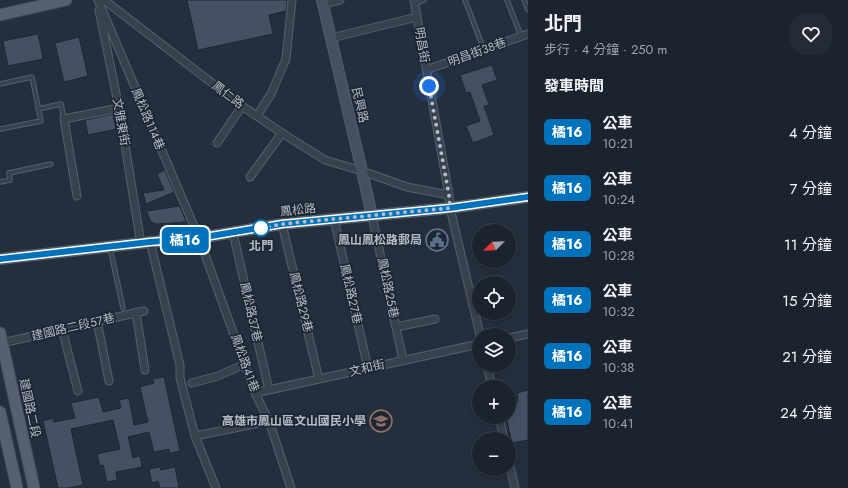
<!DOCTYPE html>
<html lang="zh-TW">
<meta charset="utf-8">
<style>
body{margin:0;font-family:Jost,"Noto Sans TC",sans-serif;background:#242b36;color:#f1f3f6;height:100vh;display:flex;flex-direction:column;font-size:15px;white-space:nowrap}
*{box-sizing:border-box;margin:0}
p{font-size:13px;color:#a0a4aa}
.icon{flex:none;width:22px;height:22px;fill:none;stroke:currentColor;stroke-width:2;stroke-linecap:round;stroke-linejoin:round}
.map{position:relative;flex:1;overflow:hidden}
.sheet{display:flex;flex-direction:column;background:#1b232e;width:320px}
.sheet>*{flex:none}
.badge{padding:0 8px;border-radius:6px;font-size:14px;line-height:26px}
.needle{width:26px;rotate:247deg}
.buttons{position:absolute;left:472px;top:224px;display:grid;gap:8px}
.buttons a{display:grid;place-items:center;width:44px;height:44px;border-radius:50%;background:#1b232e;box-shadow:0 2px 6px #0003,0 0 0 1px #39404a;font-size:20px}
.you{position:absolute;width:20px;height:20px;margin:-10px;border:3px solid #fff;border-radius:50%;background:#1a73e8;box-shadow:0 0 0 6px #1a73e833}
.map>.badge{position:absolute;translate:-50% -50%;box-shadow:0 0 0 2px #fff}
h2{padding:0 16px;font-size:15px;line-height:36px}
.round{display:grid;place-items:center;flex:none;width:42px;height:42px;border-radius:16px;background:#242b36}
.head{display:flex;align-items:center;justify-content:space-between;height:68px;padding:0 16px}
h1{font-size:19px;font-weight:700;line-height:30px}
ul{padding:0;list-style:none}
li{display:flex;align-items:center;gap:12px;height:56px;padding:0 16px}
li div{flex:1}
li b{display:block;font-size:15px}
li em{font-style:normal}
li .badge{min-width:44px;font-weight:700;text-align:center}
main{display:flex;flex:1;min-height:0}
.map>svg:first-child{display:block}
.building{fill:#455162;stroke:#1f2835}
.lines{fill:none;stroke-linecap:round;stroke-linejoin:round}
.lane-casing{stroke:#565f6c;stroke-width:5.5}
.street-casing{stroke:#565f6c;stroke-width:9}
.secondary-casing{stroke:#565f6c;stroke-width:12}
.primary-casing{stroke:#414a57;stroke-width:13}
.lane{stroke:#38414e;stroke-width:3.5}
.street{stroke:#38414e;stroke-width:7}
.secondary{stroke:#465061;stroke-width:10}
.primary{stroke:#56606e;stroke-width:11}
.line-casing{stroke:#fff;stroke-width:9}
.line{stroke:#0072bc;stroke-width:6}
.walk{stroke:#b4bcc9;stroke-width:4;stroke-dasharray:0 7.2}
.stop-dot{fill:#fff;stroke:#0072bc;stroke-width:2}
.labels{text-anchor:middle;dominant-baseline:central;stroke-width:3.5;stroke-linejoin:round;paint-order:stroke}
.street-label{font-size:12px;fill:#b4bcc9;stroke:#1d2633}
.poi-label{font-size:12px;font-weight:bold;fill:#b4bcc9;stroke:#1d2633;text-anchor:end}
.stop-label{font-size:12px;font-weight:bold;fill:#b4bcc9;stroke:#1d2633}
</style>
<main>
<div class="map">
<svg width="528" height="488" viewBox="0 0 528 488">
<rect width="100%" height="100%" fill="#242f3e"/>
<!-- building -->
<path class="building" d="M187 0H287L286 11 269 15 273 34 198 50Z
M38 34 43 59 8 66 3 41Z
M79 37 88 76 64 82 55 43Z
M492 65 497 80 482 85 489 105 484 106 494 135 473 143 466 126 480 121 470 92 466 93 460 75Z
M113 114 116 129 88 135 85 120Z
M165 170 174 192 146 204 143 193 164 190 157 174Z
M180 206 186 222 156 224 150 221 147 211Z
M164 377 180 451 170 453 169 449 154 452 149 432 128 437 133 458 140 456 142 467 116 472 117 480 107 482 103 465 100 466 97 454 120 449 113 420 71 429 83 485 68 488H58L43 421 53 418 54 422 75 418 71 403 99 397 103 412 121 408 119 400 129 398 134 425 148 422 140 387 154 383 153 379Z
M528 390V440L512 443 506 417H509V404L518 402 517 393Z
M160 467 161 470 175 467 179 488H160L158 481 152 483 149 469Z"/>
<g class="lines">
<!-- lane casing -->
<g class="lane-casing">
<path id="lane" d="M465 0 484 50
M507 0 521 36
M524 0 528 10
M414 4 424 0
M0 84 32 77 41 121 0 129
M38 109 61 104 64 119
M0 182 10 180 9 173 51 164
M110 248 123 308"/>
</g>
<!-- street casing -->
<g class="street-casing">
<path id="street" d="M98 0 199 238 255 393 269 421 291 488
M104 0 242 106 282 133 325 160 362 171 407 187 449 195
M414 0 449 195 450 208 480 335
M323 4 340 0
M99 10 119 108 141 244
M331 38 417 17
M426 70 528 34
M257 116 271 94 286 59 292 0
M217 143 242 106
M250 177 282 133
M77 196 64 119 119 108
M372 216 403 360
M334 219 368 368
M282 224 319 379
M233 233 269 390
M150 242 180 365V378L195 436 269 421
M136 312 145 370
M97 321 109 381
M396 327 435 319
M62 329 78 391
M509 338 528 334
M2 343 144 311
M487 365 492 387
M192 383 218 376 245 364
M255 393 479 344
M499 417 504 439
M195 436 216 488
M509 462 515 488"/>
</g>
<!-- secondary casing -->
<g class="secondary-casing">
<path id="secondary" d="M322 0 362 171 372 216
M0 259 150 242 199 238 282 224 450 208 528 197"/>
</g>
<!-- primary casing -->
<g class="primary-casing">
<path id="primary" d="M0 15 66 0
M0 333 34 488
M0 412 17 488"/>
</g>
<!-- lane -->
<use href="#lane" class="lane"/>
<!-- street -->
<use href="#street" class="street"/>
<!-- secondary -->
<use href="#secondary" class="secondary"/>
<!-- primary -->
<use href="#primary" class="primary"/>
</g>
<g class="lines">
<!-- line casing -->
<g class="line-casing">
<path id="line" d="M0 259 150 242 199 238 282 224 450 208 528 197"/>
</g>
<!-- line -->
<use href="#line" class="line"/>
<!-- walk -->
<path class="walk" d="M261 228 258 229 282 224 450 208 449 195 429 86"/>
</g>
<!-- icons -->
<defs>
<g id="civic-ring" transform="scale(1.15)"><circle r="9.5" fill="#1d2633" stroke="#5c6f8a" stroke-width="1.5"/><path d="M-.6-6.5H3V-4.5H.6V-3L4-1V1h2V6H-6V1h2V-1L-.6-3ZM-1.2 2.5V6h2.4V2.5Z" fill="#5c6f8a"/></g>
<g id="school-ring" transform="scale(1.15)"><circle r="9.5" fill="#1d2633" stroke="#8d6e63" stroke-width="1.5"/><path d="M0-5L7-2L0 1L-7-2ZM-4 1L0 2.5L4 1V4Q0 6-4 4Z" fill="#8d6e63"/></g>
</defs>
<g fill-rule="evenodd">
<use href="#civic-ring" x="437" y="240"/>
<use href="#school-ring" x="381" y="421"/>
</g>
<!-- markers -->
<circle class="stop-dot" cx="261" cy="228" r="8"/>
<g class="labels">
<!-- street labels -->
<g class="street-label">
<text transform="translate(422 45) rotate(80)">明昌街</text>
<text transform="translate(477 52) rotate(-20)">明昌街38巷</text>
<text transform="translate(228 95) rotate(37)">鳳仁路</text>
<text transform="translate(360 105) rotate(77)">民興路</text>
<text transform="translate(148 119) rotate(67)">鳳松路114巷</text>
<text transform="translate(121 122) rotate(80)">文雅東街</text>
<text transform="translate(298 210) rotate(-6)">鳳松路</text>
<text transform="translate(388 288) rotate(78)">鳳松路25巷</text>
<text transform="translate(351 294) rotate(77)">鳳松路27巷</text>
<text transform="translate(301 302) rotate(76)">鳳松路29巷</text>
<text transform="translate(251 312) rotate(77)">鳳松路37巷</text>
<text transform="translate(73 327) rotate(-13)">建國路二段57巷</text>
<text transform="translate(245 363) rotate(70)">鳳松路41巷</text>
<text transform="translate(367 368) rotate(-13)">文和街</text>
<text transform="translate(30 408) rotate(78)">建國路二段</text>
</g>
<!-- poi labels -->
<g class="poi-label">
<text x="422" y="240">鳳山鳳松路郵局</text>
<text x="366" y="421">高雄市鳳山區文山國民小學</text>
</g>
<!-- stop labels -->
<g class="stop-label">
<text x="261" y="246">北門</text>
</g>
</g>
</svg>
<div class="buttons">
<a><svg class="needle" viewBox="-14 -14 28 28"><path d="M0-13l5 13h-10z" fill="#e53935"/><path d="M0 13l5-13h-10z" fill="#a0a4aa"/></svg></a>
<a><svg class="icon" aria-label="locate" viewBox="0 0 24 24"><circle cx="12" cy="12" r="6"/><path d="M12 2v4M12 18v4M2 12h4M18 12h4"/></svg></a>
<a><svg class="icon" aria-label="layers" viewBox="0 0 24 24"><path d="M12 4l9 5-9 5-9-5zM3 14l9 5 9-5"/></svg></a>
<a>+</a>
<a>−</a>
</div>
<div class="you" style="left:429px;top:86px"></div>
<b class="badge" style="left:185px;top:240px;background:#0072bc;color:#fff">橘16</b>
</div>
<section class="sheet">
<div class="head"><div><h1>北門</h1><p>步行 · 4 分鐘 · 250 m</p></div><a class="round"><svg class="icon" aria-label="heart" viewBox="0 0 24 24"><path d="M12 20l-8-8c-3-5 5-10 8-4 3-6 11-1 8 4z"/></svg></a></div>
<h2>發車時間</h2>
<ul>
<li><span class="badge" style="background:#0072bc;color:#fff">橘16</span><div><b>公車</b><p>10:21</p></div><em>4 分鐘</em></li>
<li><span class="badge" style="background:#0072bc;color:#fff">橘16</span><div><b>公車</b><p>10:24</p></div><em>7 分鐘</em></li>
<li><span class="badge" style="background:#0072bc;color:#fff">橘16</span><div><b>公車</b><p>10:28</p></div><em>11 分鐘</em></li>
<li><span class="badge" style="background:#0072bc;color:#fff">橘16</span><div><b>公車</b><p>10:32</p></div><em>15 分鐘</em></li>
<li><span class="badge" style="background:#0072bc;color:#fff">橘16</span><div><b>公車</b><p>10:38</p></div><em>21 分鐘</em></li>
<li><span class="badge" style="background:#0072bc;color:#fff">橘16</span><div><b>公車</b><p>10:41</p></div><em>24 分鐘</em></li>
</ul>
</section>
</main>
